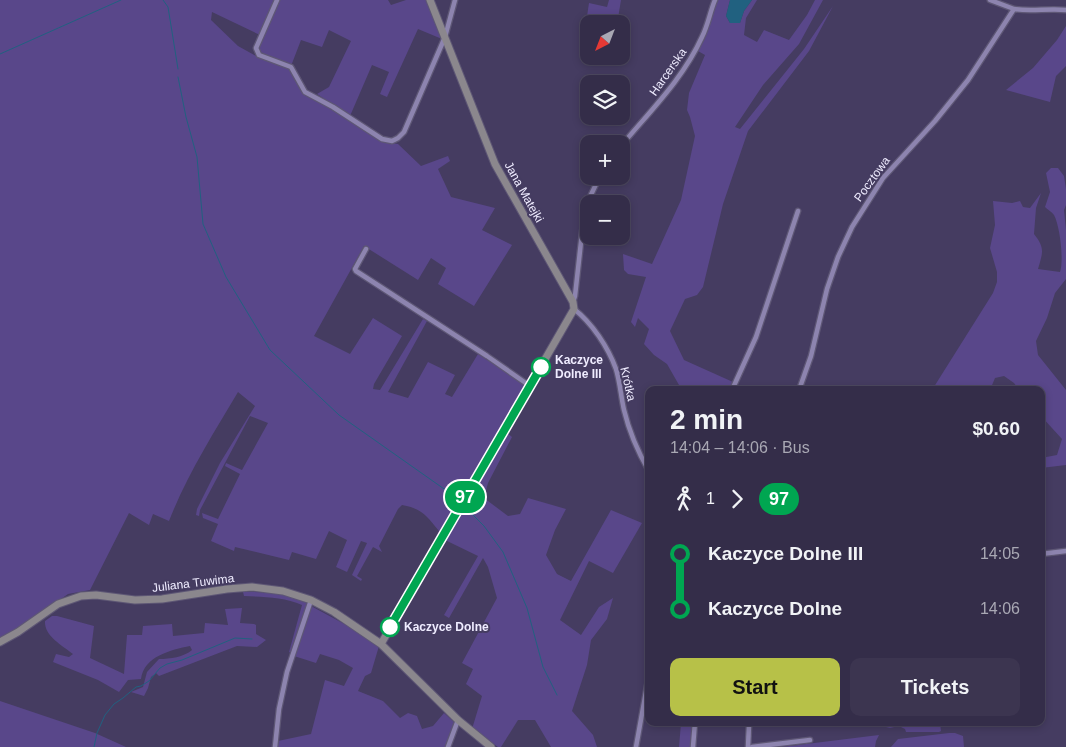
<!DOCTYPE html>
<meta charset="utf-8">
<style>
body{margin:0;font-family:Helvetica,sans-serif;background:#3c3550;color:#f1f3f6;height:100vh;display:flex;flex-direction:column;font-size:19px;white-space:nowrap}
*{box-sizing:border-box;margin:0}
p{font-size:16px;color:#a9a8b4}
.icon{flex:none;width:28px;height:28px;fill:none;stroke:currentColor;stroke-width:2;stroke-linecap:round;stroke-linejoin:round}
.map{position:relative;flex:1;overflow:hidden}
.drawer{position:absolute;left:645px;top:386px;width:400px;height:340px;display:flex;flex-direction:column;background:#342d49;border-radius:10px;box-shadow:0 2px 8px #0003,0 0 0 1px #4e4961}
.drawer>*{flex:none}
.badge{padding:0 10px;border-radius:16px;font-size:18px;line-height:32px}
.needle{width:32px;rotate:222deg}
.tools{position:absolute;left:580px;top:15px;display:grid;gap:10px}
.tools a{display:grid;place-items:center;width:50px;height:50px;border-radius:10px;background:#342d49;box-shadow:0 2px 8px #0003,0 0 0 1px #4e4961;font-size:25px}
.map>.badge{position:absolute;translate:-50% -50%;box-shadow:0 0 0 2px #fff}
.legs{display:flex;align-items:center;gap:8px;height:55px;padding:0 25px;font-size:16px}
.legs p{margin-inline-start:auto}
.summary{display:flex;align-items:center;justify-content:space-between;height:85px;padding:0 25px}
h1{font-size:28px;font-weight:600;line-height:38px}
.action{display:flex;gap:10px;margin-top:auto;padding:10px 25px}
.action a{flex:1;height:58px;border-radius:10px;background:#b7c148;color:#111;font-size:20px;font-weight:600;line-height:58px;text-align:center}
.action a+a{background:#3c3550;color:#f1f3f6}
ul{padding:0 25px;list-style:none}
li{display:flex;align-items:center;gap:18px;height:55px;font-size:19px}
li i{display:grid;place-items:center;width:8px;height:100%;margin:0 6px;background:currentColor}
li i::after{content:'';width:12px;height:12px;margin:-6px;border:4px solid;border-radius:50%;background:#342d49}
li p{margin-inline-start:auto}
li:first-child i{background:linear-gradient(#0000 50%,currentColor 0)}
li:last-child i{background:linear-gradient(currentColor 50%,#0000 0)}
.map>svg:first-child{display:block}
.green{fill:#59478a}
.water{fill:#216180}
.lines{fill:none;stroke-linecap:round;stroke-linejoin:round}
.stream{stroke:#216180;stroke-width:1}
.street-casing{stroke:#5e5775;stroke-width:7}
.secondary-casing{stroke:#5e5775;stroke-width:9}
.street{stroke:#8d84af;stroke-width:4.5}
.secondary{stroke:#8b878d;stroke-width:7}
.line-1-casing{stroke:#fff;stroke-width:11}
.line-1{stroke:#00a651;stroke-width:8}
.stop-1-dot{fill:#fff;stroke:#00a651;stroke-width:2.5}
.labels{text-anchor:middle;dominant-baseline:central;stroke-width:4;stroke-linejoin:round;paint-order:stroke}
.street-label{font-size:12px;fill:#efecff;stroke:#453c61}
.stop-label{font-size:12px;font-weight:bold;fill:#efecff;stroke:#453c61;text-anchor:start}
</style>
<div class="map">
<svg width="1066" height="747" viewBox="0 0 1066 747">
<rect width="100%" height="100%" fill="#453c61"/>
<!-- green -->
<path class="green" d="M0 0H275L260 35 212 12 211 20 238 46 256 56 290 69 304 94 331 108 383 142 398 144 421 166 448 156 450 161 438 169 451 197 495 208 482 230 512 245 474 306 438 284 446 268 431 258 418 280 364 246 314 336 350 354 373 318 402 336 374 384 373 389 380 390 423 319 427 321 388 392 408 398 428 362 455 375 445 394 452 397 478 354 523 383 525 387 446 522 447 524 418 574 439 531C427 516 421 508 402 505L398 509 379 546 382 552 373 547 357 576 362 579 361 581 352 575 367 543 361 541 347 572 336 567 347 540 329 531 316 559 292 552 289 560 235 547 234 551 211 541 218 524 203 518 202 513 218 519 240 474 225 466 226 463 242 470 268 423 250 416 200 510 199 516 196 515 197 509 220 463 255 406 238 392C213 434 187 475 169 521L153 514 149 525 129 513 90 590 68 594 24 625 0 638Z
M279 0H388L391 5 406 0H427L442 39 418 29 387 97 380 94 389 72 372 65 350 116 317 94 329 87 351 41 329 30 322 47 301 40 291 66 262 55 258 51Z
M609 0H621L617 24H589V41L584 36 589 3 607 7Z
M717 0H730L726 16 730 23H740L744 11 752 0H757L746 18 744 35 757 42 764 30 789 40 807 15 815 0H823L799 44 763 85 735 127 740 129 804 49 833 6 809 51 748 131 723 204 703 287 697 295 685 299 670 331 684 360 733 382 729 390H690L679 385 667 364 654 355 644 344 649 329 638 318 635 327 631 322 646 277 628 274 624 270 623 254 652 264 681 200 695 136 690 117 687 110 689 93 705 55 698 51 704 40Z
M1066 26V66L1056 76 1050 102 1006 90 1033 68 1057 40Z
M1051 168H1058L1064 176 1066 189V205L1064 210 1066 230V279L1055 293 1047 318 1036 341 1038 355 1066 390V465L1041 468V458L1057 455 1062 439 1041 416V390H1019L1014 383 1004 376 995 378 990 390H932L993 293 997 282V272L990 248 995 225 993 201 1012 203 1020 201 1023 207 1030 208 1041 193 1036 208 1034 234C1045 248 1043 252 1038 269L1060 272C1064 261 1060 226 1054 215 1052 212 1047 209 1045 207L1050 192 1046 173Z
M506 432 512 437 488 483 484 498 508 516 520 514 528 498 566 509 555 530 546 555 557 574 571 581 611 510 642 523 613 573 589 561 560 620 581 635 599 607 613 598 607 619 591 640 587 665 572 711 593 735 597 747H551L535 720H518L501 747H498L472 729 482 696 466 684 473 669 462 663 497 598 488 567 483 558 449 618 444 615 478 556 445 540Z
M243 592C265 592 286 592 307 601L308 604 291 653 289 652 302 605C284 597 264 597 244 596Z
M311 606 348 626 379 646 371 673 365 676 358 691 383 701 400 718 408 713 417 716 422 729 433 726 444 713 454 722 445 747H277L278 741 311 734 325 680 344 686 353 668 339 660 320 654 316 663 294 656Z
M242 608 240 623 254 624 256 625V634L266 640 257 647 237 646 159 676 156 673 151 677 148 688 144 696 131 692 143 687 147 672 159 659C170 659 184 657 192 650L190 646C171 650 144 656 141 679L128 680 119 692 98 680 53 662 56 654 69 657 73 654C62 645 44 636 45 621L52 616H57L94 626 90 658 124 674 127 635H142L143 626 172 624 173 636 204 633 205 623 228 625 225 609Z
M0 701 95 733 126 747H0Z
M681 723H692L690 747H679Z
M885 723H940L941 731 939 732H906L905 729 899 726 890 728 886 727Z
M949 733H955L963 736 964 747H891L898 739Z
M879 735 876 741 875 747H782Z"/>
<!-- water -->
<path class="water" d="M730 0H752L744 11 740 23H730L726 16Z"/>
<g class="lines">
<!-- stream -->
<path class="stream" d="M163 0 168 7 178 69
M0 54 121 0
M178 77 186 117 197 157 203 224 226 277 270 350 339 415 447 491 459 502
M464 506 484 526 503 552 527 608 543 667 557 695
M94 747 97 733 105 715 114 704 123 698 136 687 141 686 149 681 160 668 167 664 182 660 235 638 252 639"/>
<!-- street casing -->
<g class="street-casing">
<path id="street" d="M277 0 256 48 259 55 291 67 305 92 333 107 382 139 392 141 398 138 404 132 445 37 455 0
M990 0 1014 9
M621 146C650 111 683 79 702 37 708 25 710 12 715 0
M366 249 355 269 356 271 487 356 530 386
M573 302 575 296 584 215 587 203 600 176
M574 309C592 323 608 347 616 369 620 382 621 397 624 410 629 431 638 452 649 471
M732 390 756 337 798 211
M799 390 811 356 827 289 838 257 852 227 883 178 935 121 968 80 1014 9C1031 12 1048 8 1066 10
M1041 554 1066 551
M275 747 279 709 287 672 311 600
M448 747 458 720
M636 747 649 675
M693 747 695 722
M748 747 749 725
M752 747 810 740"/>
</g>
<!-- secondary casing -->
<g class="secondary-casing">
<path id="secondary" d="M0 642 18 632 58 604 81 596 96 595 135 600 162 599 227 589 252 587 283 591 311 600 334 612 381 644 458 720 491 747
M381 644 574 309 573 302 495 164 430 0"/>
</g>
<!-- street -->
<use href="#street" class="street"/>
<!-- secondary -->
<use href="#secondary" class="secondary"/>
</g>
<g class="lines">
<!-- line-1 casing -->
<g class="line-1-casing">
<path id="line-1" d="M390 627 541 367"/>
</g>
<!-- line-1 -->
<use href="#line-1" class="line-1"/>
</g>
<!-- markers -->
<g class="stop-1-dot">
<circle cx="541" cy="367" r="9"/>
<circle cx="390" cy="627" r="9"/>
</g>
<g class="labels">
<!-- street labels -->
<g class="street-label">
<text transform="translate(668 72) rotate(-55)">Harcerska</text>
<text transform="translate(872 179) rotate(-54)">Pocztowa</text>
<text transform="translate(524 192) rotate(61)">Jana Matejki</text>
<text transform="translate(628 384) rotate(77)">Krótka</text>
<text transform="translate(193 583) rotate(-7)">Juliana Tuwima</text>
</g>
<!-- stop labels -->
<g class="stop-label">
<text x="555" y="360">Kaczyce<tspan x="555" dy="14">Dolne III</tspan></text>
<text x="404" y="627">Kaczyce Dolne</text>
</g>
</g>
</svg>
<div class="tools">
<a><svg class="needle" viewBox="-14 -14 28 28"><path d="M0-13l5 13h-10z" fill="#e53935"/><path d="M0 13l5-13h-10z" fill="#a9a8b4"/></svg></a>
<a><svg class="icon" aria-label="layers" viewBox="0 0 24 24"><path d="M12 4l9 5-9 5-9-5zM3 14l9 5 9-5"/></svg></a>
<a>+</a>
<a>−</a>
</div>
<b class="badge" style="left:465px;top:497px;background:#00a651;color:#fff">97</b>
<section class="drawer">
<div class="summary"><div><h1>2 min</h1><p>14:04 – 14:06 · Bus</p></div><b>$0.60</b></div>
<div class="legs"><svg class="icon" aria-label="walk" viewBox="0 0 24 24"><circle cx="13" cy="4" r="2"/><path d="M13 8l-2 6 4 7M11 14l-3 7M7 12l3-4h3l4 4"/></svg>1<svg class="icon" aria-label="forward" viewBox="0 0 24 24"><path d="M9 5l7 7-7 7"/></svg><b class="badge" style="background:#00a651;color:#fff">97</b></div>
<ul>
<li><i style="color:#00a651"></i><b>Kaczyce Dolne III</b><p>14:05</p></li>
<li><i style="color:#00a651"></i><b>Kaczyce Dolne</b><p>14:06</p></li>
</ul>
<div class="action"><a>Start</a><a>Tickets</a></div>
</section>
</div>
